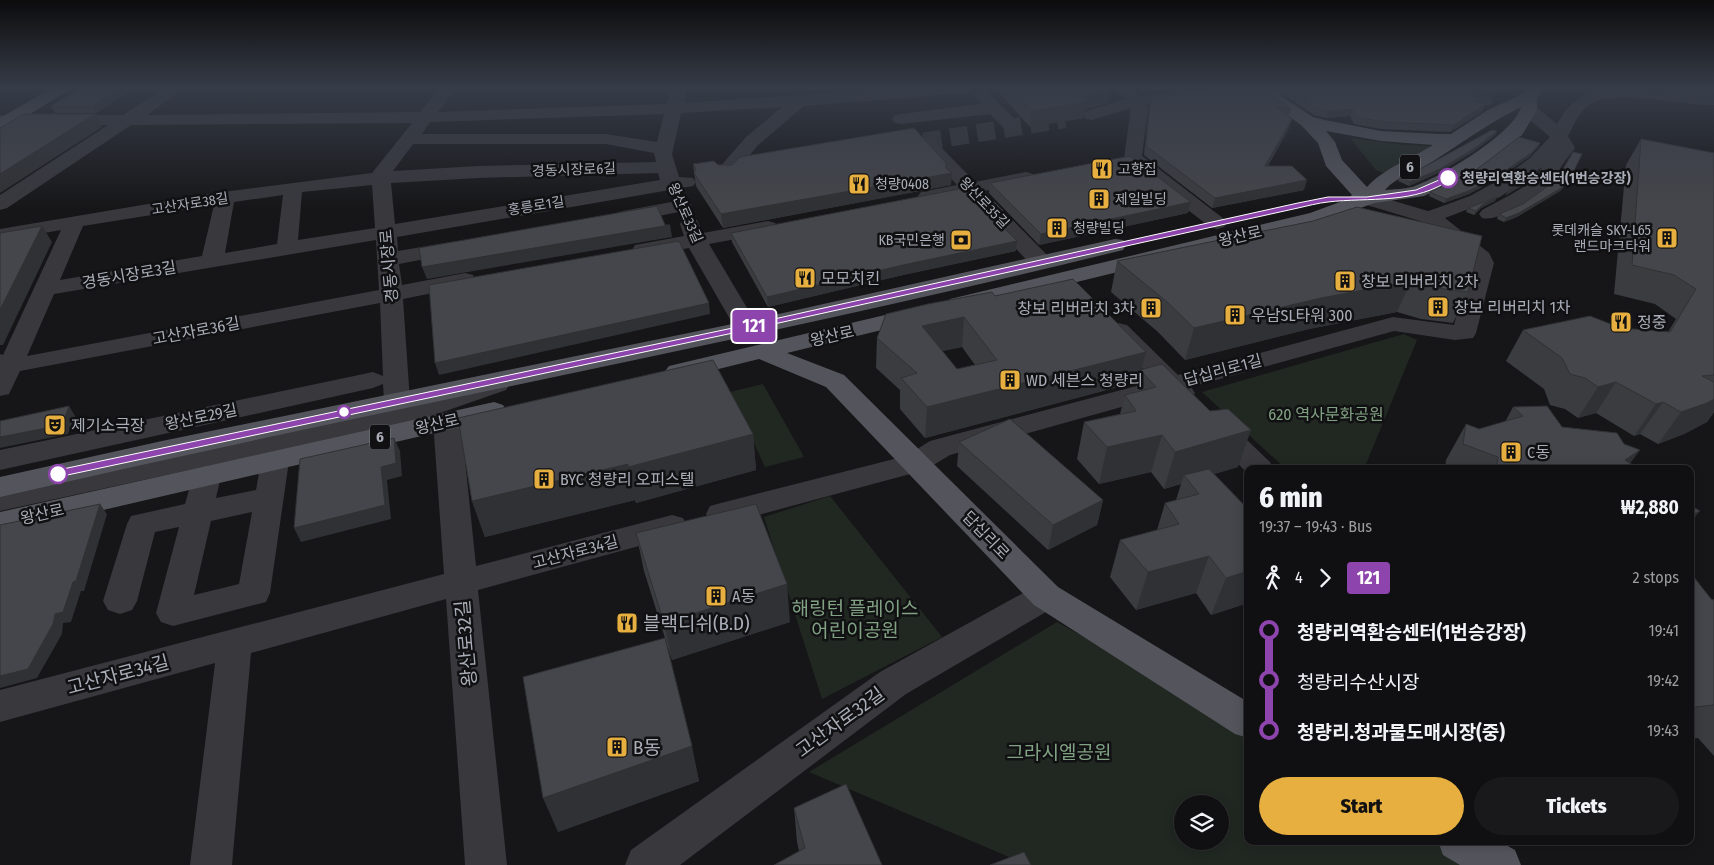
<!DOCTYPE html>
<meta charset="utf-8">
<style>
body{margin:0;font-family:"Fira Sans Condensed","Noto Sans KR",sans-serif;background:#19191b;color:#f1f3f6;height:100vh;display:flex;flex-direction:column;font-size:19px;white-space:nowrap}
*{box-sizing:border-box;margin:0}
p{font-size:16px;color:#9c9d9f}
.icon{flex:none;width:28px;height:28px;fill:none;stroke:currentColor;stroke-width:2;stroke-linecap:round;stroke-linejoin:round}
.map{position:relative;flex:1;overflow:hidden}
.sheet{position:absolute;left:1244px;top:465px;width:450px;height:380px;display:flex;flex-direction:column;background:#101012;border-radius:10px;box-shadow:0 2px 12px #0003,0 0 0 1px #303032}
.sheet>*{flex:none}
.badge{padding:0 10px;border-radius:4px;font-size:18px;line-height:32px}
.controls{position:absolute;left:1174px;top:795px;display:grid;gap:10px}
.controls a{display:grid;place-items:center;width:55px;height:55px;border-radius:50%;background:#101012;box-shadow:0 2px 12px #0003,0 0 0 1px #303032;font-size:25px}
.map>.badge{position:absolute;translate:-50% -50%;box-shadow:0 0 0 2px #fff}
.legs{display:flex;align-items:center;gap:8px;height:55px;padding:0 15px;font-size:16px}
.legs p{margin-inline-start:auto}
.head{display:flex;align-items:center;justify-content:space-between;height:85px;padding:0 15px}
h1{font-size:28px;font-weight:800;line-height:38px}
.button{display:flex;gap:10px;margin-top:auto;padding:10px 15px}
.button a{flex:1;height:58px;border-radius:30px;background:#e6af40;color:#111;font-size:20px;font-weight:800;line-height:58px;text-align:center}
.button a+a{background:#19191b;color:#f1f3f6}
ul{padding:0 15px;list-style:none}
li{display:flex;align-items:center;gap:18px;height:50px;font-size:19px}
li i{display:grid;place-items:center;width:8px;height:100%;margin:0 6px;background:currentColor}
li i::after{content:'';width:12px;height:12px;margin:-6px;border:4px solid;border-radius:50%;background:#101012}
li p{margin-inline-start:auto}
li:first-child i{background:linear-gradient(#0000 50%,currentColor 0)}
li:last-child i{background:linear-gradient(currentColor 50%,#0000 0)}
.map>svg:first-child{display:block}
.green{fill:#212822;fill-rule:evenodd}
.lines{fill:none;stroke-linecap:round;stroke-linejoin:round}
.minor-tunnel{stroke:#333438;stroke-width:18;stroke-dasharray:18 9;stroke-linecap:butt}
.minor{fill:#38383d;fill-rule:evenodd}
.major{fill:#54555c;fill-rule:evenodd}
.minor-bridge{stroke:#38383d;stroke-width:18}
.wall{fill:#3b3c40;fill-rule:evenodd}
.shaded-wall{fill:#303134}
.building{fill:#45464b;stroke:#303134;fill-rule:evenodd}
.line-1{fill:#8e44ad;stroke:#fff}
.stop-1-dot{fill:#fff;stroke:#8e44ad;stroke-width:2.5}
.labels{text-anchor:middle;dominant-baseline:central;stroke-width:5;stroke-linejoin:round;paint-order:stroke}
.far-poi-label{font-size:14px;fill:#a9adb7;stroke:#111113;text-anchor:start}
.far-street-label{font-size:14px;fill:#a9adb7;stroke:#111113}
.far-stop-label{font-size:14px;font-weight:bold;fill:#a9adb7;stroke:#111113;text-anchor:start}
.shield{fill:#111113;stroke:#7b7e86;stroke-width:1}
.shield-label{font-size:15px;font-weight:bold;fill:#a9adb7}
.street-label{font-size:16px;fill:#a9adb7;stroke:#111113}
.poi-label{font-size:16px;fill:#a9adb7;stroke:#111113;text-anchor:start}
.park-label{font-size:16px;fill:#81a183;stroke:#111113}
.near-park-label{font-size:19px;fill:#81a183;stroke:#111113}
.near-poi-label{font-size:19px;fill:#a9adb7;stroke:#111113;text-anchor:start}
.near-street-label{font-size:19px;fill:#a9adb7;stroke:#111113}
</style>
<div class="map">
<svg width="1714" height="865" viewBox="0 0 1714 865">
<rect width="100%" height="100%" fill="#161618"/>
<!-- green -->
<path class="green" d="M1350 138 1405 145 1436 146 1383 173 1376 170Z
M1404 334 1417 340 1364 469H1286L1202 392Z
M763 384 804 457 765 467 730 392Z
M830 496 942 637 822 699 764 517Z
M1057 622 1247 728 1248 841H1452L1487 865H1028L809 772ZM1182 804H1220V841H1182Z"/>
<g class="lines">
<!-- minor-tunnel -->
<path class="minor-tunnel" d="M897 146 1065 119"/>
<!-- minor -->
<path class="minor" d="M165 88H184L147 115 420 112 439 88H456L438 112 667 104 671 88H687L684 103 906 88H974L966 93 804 106 758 145 733 176H719L717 172 719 168 746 137 782 107 681 113 672 154 679 177 693 178 696 182 693 186 397 237 398 251 456 241 464 242 467 247 464 252 456 253 399 264 402 285 465 273 473 275 476 280 473 285 403 299 410 401 408 405 497 376 506 378 510 384 506 390 420 420 0 511V489L392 408 388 407 384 401 383 384 373 388 0 470V450L373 372 383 376 380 303 20 371 9 394 0 396V354L3 355 61 230 0 241V229L207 194 372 173 412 123 131 125 7 208 0 210V195L108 125H0V115H123ZM664 114 657 142 606 134H422L430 122ZM413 144H606L654 153 656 162 478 166 393 171ZM658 173 660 180 395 224 391 183 478 178ZM372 185 375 228 298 240 302 192ZM283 195 277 244 225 253 234 202ZM214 205 202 256 60 280 83 226ZM376 240 379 290 27 356 54 294Z
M1117 88H1132L1140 96 1188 90 1194 92 1196 95 1194 98 1146 105 1148 109 1142 156 1224 219 1227 223 1224 227 1217 229 1210 227 1126 162 1124 158 1131 108 1092 120 1086 119 1084 115 1086 111 1125 99 1118 93Z
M1228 88H1307C1300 98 1242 97 1229 93Z
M1442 88H1466L1491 97 1493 101 1491 105H1479L1444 91Z
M1604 88C1641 88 1677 96 1714 95V105C1682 106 1613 87 1589 105 1578 113 1574 125 1568 136L1575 148C1571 153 1567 158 1563 164 1559 169 1558 176 1554 181 1541 194 1500 223 1482 218L1479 214 1482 210C1501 199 1533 187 1542 167L1500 197 1445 218 1489 253 1494 263 1476 333 1473 338 1455 340 1394 331 1191 387 1195 393 1191 399C1182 401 1175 401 1168 394L950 455 925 470 721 525 710 522 706 514 710 506 721 503 906 456 930 441 1155 381 1109 335 1106 330 1109 325 1118 323 1127 325 1178 375 1393 317 1454 325 1471 261 1431 227 1420 221 1360 203 1357 199 1360 195 1367 193 1428 211 1437 208 1470 196 1501 179 1530 158 1550 137 1523 114 1521 110 1523 106H1535L1557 124C1569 103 1581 94 1604 88Z
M981 90 987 92 1018 122 1021 126 1018 130H1006L990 114 901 124 895 123 892 119 895 115 901 114 981 104 973 95Z
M928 139 934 140 975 182 1026 172 1033 174 1036 178 1033 182 984 191 1049 257 1052 262 1049 267 1041 269 1033 267 966 195 928 202 921 200 918 196 921 192 957 185 919 144 922 140Z
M682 200 689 202 692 206 689 210 623 223 616 221 613 217 616 213 623 211Z
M690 218 697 220 703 233 768 221 775 223 778 227 775 231 768 233 709 244 759 328 756 333 747 335 738 333 689 248 643 256 635 255 632 250 635 245 684 236 680 224 683 220Z
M447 412 457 415 461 421 476 566 672 515 683 518 687 526 683 534 478 590 507 865H465L446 599 251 653 232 865H190L215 663 0 722V690L444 574 433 421 437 415Z
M1216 417 1226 420 1270 462 1274 469H1248V474L1202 426 1206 420Z
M275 451 285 454 289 461 270 593 266 602 173 626 161 622 156 613 179 527 155 532 137 601 132 610 120 614 108 610 103 601 127 524 131 516 185 504 193 476 197 469 207 466 217 469 221 476 216 498 256 490 261 461 265 454ZM252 512 239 584 194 595 211 521Z
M1046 583 1058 587 1062 596 1058 605 906 694 680 865H625L631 850 880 672 1034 587Z"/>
<!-- major -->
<path class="major" d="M52 88H72L6 129 0 130V118Z
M1250 88H1269L1313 117 1325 120 1381 131 1438 134H1451L1488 110 1523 94 1529 88H1546L1537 98V110L1522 135 1473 172 1424 196 1374 203 1323 222 958 311 950 309 946 304 950 299 1310 213 1348 199 1352 195 1326 166 1318 143 1301 125ZM1521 107C1515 133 1438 179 1412 187 1404 189 1394 189 1385 190 1396 177 1411 175 1425 166 1457 147 1486 124 1521 107ZM1326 131 1381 141 1433 145C1411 159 1384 168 1367 187L1342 160 1335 142Z
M1115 239 1123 240 1126 245 1123 250C751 342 373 410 0 497V477L162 441 747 321Z
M919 307 927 309 931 314 927 319 787 353 844 375 1058 587 1248 702V738L1235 734 1034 605 826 387 759 359 678 379 669 376 665 371 669 366Z
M494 402 503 405 507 411 503 417 0 534V512Z
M1438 841H1499L1515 850 1521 865H1460L1443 855Z"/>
<!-- minor-bridge -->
<path class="minor-bridge" d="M1671 88 1714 89"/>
</g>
<!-- wall -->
<path class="wall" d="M135 88 96 113H55L51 106Z
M995 88H1111L1108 103 1086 109 1084 118 1030 127Z
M1152 88H1180L1157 92Z
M1286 88 1477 98 1476 102 1485 104 1482 112 1450 132 1381 129 1354 124 1350 116 1326 118 1314 115 1284 95Z
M1472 88H1495L1493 92 1489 94Z
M1210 89 1291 109 1289 116V128L1268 166 1304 190 1212 208 1144 155 1149 107 1151 98Z
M1497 131 1495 135 1473 152 1438 173 1409 186 1398 181 1400 177 1422 168Z
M1641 139 1714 153V412L1707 422 1684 434 1658 444 1640 434 1634 436 1596 413 1578 418 1565 409 1550 405 1544 389 1506 361 1523 330 1621 328 1668 332 1676 319 1655 304 1614 294 1626 165Z
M1540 143 1538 147 1529 157 1500 177 1469 194 1444 203 1429 196 1430 192Z
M693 164 946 168 951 185 723 228 696 186Z
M990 183 1191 202 1188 213 1039 245 989 193Z
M1567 183 1560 191 1517 217 1504 222 1497 219 1499 214Z
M1497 197 1495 201 1481 208 1474 215 1466 212 1468 208Z
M1313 221 1468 292 1453 323 1421 319 1397 312 1309 329 1185 360 1158 332 1111 292 1117 261Z
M731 233 1017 241 1016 251 903 275 768 307 732 242Z
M995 296 1142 370 1238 467 1214 474 1248 509V603L1211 615 1196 593 1136 610 1110 577 1120 540 1157 530 1165 503 1176 500 1181 484 1164 489 1151 472 1099 484 1077 459 1084 422 1120 414 1125 395 1135 392 1137 382 925 438 900 409V390L876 368 877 338ZM962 347 975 365 957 369 942 351Z
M1513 407 1562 427 1639 469H1445L1446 460 1466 424 1479 429 1505 422Z
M753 434 756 470 636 503 635 500 485 537 472 501Z
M959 442 1103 500 1097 525 1048 550 957 466Z
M636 533 790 622 672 660 665 639 699 781 558 832 665 638 644 571Z
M1690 572 1711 599 1714 600V756L1698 738 1690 739Z
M794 808 882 865 799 851 797 842Z"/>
<!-- shaded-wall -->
<path class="shaded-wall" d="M120 88H135L96 113 92 106Z
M1108 88H1111L1108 103 1086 109 1084 118 1030 127 1032 111 1085 98 1088 93Z
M1158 88H1180L1157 92Z
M1492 88H1495L1493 92 1489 94Z
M1485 104 1482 112 1450 132 1454 125Z
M1353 109 1350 116 1326 118 1328 111Z
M95 114 102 127 0 193V174Z
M1292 119 1289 128 1262 175 1265 166Z
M1497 131 1495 135 1473 152 1438 173 1409 186 1410 182Z
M1540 143 1538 147 1529 157 1500 177 1469 194 1444 203 1446 199Z
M1537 171 1535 175 1523 185 1505 196 1507 192Z
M952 173 951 185 723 228 721 214Z
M1570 179 1567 183 1560 191 1517 217 1504 222 1506 218Z
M1307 180 1304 190 1212 208 1215 198Z
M1497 197 1495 201 1481 208 1474 215 1476 211 1483 204Z
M1191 202 1188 213 1039 245 1041 234Z
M670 225 672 237 427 279 422 267Z
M42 226 52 242 3 345H0V310Z
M1017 241 1016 251 903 275 768 307 767 297 903 265Z
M1411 281 1397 312 1309 329 1185 360 1194 328 1321 298Z
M709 303 710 314 439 375 435 363Z
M964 317 962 347 920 356 922 326Z
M1146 352 1141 371 1140 370 1137 382 925 438 927 407Z
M1616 382 1596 413 1578 418 1598 387Z
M1714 399V412L1707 422 1684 434 1658 444 1681 412Z
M1663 402 1640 434 1634 436 1656 404Z
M69 406 75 416 68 434 0 448V437Z
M1251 430 1238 467 1189 481 1184 475 1181 484 1164 489 1175 452Z
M753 434 756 470 636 503 628 467Z
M1162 435 1151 472 1099 484 1107 447Z
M394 438 400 451 402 476 387 480 391 519 301 542 294 528 381 467Z
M1640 450 1626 469 1625 460Z
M628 464 635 500 485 537 472 501Z
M1103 500 1097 525 1048 550 1053 525Z
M100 504 107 514 84 591H81L71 622 63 623 62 634 37 678 0 688V676L73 582Z
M1700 511 1690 523V516Z
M1209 556 1196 593 1136 610 1148 572Z
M1248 571V603L1211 615 1226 578Z
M787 584 790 622 672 660 664 623Z
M692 746 699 781 558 832 543 798Z"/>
<!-- building -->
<path class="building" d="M81 88H120L92 106H51Z
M1011 88H1108L1088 93 1085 98 1086 102 1032 111Z
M1235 88H1262L1291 109 1277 107 1292 119 1265 166H1292L1307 180 1215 198 1146 146 1151 98 1210 89Z
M1286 88H1452L1477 98 1473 101 1485 104 1454 125 1384 122 1357 117 1353 109 1328 111 1316 108Z
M24 114H95L0 174V128Z
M914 128 946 163V168L952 173 721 214 694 173 696 169 693 164 714 161 718 165H732L740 157Z
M1492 130 1497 131 1475 148 1440 169 1410 182 1400 177 1422 168Z
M1519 137 1540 143 1531 153 1502 173 1471 190 1446 199 1430 192 1476 170Z
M1641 139 1714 153V375L1702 376 1714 382V399L1707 403 1681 412 1663 402 1656 404 1616 382 1598 387 1585 378 1570 374 1562 358 1523 330 1590 316 1621 328 1670 332 1696 289 1674 275 1632 265Z
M1573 152 1582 154 1570 179 1563 187 1519 213 1506 218 1499 214 1523 204 1551 184 1559 176Z
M1130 156 1191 202 1041 234 990 183Z
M1537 171 1525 181 1507 192Z
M964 188 1017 241 903 265 767 297 731 233Z
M1497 197 1483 204 1476 211 1468 208Z
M657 206 665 225H670L422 267 419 248Z
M1357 207 1482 236 1468 292 1436 288 1411 281 1321 298 1194 328 1166 301 1117 261 1313 221Z
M42 226 0 310V233Z
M679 241 709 303 435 363 429 285Z
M1073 279 1146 352 927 407 901 378 917 373 877 338 886 314 928 304 992 292 995 296ZM964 317 997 360 957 369 922 326Z
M713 360 753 434 628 467V464L472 501 458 418Z
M1162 364 1210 411 1228 409 1251 430 1175 452 1162 435 1107 447 1084 422 1136 411 1125 395 1156 387 1140 370Z
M69 406 62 425 0 437V421Z
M1547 406 1562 427 1617 433 1624 444 1640 450 1625 460 1639 469H1496L1498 457 1463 444 1466 424 1479 429 1523 416 1513 407Z
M1010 419 1103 500 1053 525 959 442Z
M394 438 396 463 381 467 385 505 294 528 300 459Z
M1209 469 1248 509V571L1226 578 1209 556 1148 572 1120 540 1179 524 1165 503 1199 494 1184 475Z
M100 504 76 581 73 582 63 612 55 614 53 624 28 669 0 676V525Z
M756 504 787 584 664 623 636 533Z
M1690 505 1700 511 1690 516Z
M1690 572 1711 599 1714 600V705L1695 707 1690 704Z
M665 638 692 746 543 798 523 677Z
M846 784 882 865H774L805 848 794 808Z
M1024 852 1031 865H990Z"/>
<!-- sky -->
<linearGradient id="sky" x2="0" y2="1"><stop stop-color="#0c0c0d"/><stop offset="0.42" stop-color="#363c48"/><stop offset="1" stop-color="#363c48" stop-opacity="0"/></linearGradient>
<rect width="1714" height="209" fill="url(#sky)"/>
<!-- line-1 -->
<path class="line-1" d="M1446 177 1452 178C1417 205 1368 197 1328 202 1318 203 1307 206 1298 208L747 330 58 477 53 474 58 470 747 325 1298 203 1328 197H1367L1416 190Z"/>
<!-- icons -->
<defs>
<g id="restaurant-square" transform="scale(1.125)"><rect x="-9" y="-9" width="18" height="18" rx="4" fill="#e6af40" stroke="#111113"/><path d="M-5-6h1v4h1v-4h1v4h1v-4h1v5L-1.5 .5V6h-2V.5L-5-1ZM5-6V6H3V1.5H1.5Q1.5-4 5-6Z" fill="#111"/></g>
<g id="building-square" transform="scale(1.125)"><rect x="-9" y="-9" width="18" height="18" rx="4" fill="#e6af40" stroke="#111113"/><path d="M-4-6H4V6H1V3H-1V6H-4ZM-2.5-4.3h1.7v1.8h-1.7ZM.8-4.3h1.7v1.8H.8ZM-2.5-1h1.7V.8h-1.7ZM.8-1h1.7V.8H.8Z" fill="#111"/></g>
<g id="bank-square" transform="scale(1.125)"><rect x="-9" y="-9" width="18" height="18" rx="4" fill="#e6af40" stroke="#111113"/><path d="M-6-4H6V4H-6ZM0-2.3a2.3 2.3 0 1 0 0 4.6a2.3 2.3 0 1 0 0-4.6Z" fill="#111"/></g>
<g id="theatre-square" transform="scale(1.125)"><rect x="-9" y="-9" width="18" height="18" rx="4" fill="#e6af40" stroke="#111113"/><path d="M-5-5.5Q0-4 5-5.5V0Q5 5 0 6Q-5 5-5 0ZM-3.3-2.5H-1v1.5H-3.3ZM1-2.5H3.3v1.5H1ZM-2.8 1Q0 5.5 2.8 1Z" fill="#111"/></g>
</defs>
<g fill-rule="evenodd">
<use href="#restaurant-square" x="1102" y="169"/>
<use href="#restaurant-square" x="859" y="184"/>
<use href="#building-square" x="1099" y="199"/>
<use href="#building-square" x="1057" y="228"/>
<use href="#building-square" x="1667" y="238"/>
<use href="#bank-square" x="961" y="240"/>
<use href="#restaurant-square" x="805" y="278"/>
<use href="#building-square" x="1345" y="281"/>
<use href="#building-square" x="1438" y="307"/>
<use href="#building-square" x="1151" y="308"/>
<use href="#building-square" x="1235" y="315"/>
<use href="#restaurant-square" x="1621" y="322"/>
<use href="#building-square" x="1010" y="380"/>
<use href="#theatre-square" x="55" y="425"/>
<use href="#building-square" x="1511" y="452"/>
<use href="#building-square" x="544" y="479"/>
<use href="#building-square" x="716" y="596"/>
<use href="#restaurant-square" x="627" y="623"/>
<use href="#building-square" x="617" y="747"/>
</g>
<!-- markers -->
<g class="stop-1-dot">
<circle cx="1448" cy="178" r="9"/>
<circle cx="344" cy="412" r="6"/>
<circle cx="58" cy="474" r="9"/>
</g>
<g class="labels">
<!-- far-poi labels -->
<g class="far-poi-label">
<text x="1118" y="169">고향집</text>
<text x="875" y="184">청량0408</text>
<text x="1115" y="199">제일빌딩</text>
<text x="1073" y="228">청량빌딩</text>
<text x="1651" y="230" text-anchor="end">롯데캐슬 SKY-L65<tspan x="1651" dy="16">랜드마크타워</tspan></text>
<text x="945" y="240" text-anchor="end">KB국민은행</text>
</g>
<!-- far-street labels -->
<g class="far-street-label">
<text transform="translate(574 170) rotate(-2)">경동시장로6길</text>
<text transform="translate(984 203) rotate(46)">왕산로35길</text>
<text transform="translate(190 204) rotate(-9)">고산자로38길</text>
<text transform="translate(536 206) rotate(-9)">홍릉로1길</text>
<text transform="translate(685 213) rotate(66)">왕산로33길</text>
</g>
<!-- far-stop labels -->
<g class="far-stop-label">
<text x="1462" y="178">청량리역환승센터(1번승강장)</text>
</g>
<!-- shield labels -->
<g class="shield">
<rect x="1400" y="154.5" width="20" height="25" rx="4"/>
<rect x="370" y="424.5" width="20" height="25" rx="4"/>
</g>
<g class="shield-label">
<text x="1410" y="167">6</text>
<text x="380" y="437">6</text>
</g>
<!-- street labels -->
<g class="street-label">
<text transform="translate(1240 236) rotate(-13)">왕산로</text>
<text transform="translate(389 266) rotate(-95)">경동시장로</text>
<text transform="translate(129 275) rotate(-10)">경동시장로3길</text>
<text transform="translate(196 331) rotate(-11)">고산자로36길</text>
<text transform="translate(832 336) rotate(-13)">왕산로</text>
<text transform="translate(1223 370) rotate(-15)">답십리로1길</text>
<text transform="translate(201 417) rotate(-12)">왕산로29길</text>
<text transform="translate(437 424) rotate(-13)">왕산로</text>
<text transform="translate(42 514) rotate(-13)">왕산로</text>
<text transform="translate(986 535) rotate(46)">답십리로</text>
<text transform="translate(575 552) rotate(-15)">고산자로34길</text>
</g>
<!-- poi labels -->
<g class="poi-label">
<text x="821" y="278">모모치킨</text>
<text x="1361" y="281">창보 리버리치 2차</text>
<text x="1454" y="307">창보 리버리치 1차</text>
<text x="1135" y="308" text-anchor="end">창보 리버리치 3차</text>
<text x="1251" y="315">우남SL타워 300</text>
<text x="1637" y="322">정중</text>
<text x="1026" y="380">WD 세븐스 청량리</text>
<text x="71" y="425">제기소극장</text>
<text x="1527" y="452">C동</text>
<text x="560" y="479">BYC 청량리 오피스텔</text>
<text x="732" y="596">A동</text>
</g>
<!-- park labels -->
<g class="park-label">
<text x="1326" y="414">620 역사문화공원</text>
</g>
<!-- near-park labels -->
<g class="near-park-label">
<text x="855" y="608">해링턴 플레이스<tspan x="855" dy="22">어린이공원</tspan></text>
<text x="1059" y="752">그라시엘공원</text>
</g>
<!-- near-poi labels -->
<g class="near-poi-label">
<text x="643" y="623">블랙디쉬(B.D)</text>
<text x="633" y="747">B동</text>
</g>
<!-- near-street labels -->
<g class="near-street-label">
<text transform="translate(466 643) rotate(-95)">왕산로32길</text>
<text transform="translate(118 675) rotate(-15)">고산자로34길</text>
<text transform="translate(840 722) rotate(-36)">고산자로32길</text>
</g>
</g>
</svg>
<div class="controls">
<a><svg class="icon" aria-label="layers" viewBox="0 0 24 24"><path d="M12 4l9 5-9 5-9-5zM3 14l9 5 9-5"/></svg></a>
</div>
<b class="badge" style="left:754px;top:326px;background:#8e44ad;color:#fff">121</b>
<section class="sheet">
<div class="head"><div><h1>6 min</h1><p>19:37 – 19:43 · Bus</p></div><b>₩2,880</b></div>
<div class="legs"><svg class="icon" aria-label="walk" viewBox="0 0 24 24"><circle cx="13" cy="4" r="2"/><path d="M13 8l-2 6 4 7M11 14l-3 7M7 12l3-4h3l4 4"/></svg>4<svg class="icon" aria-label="forward" viewBox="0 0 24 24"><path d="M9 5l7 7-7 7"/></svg><b class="badge" style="background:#8e44ad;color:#fff">121</b><p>2 stops</p></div>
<ul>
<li><i style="color:#8e44ad"></i><b>청량리역환승센터(1번승강장)</b><p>19:41</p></li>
<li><i style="color:#8e44ad"></i><span>청량리수산시장</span><p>19:42</p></li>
<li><i style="color:#8e44ad"></i><b>청량리.청과물도매시장(중)</b><p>19:43</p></li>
</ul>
<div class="button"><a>Start</a><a>Tickets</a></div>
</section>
</div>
